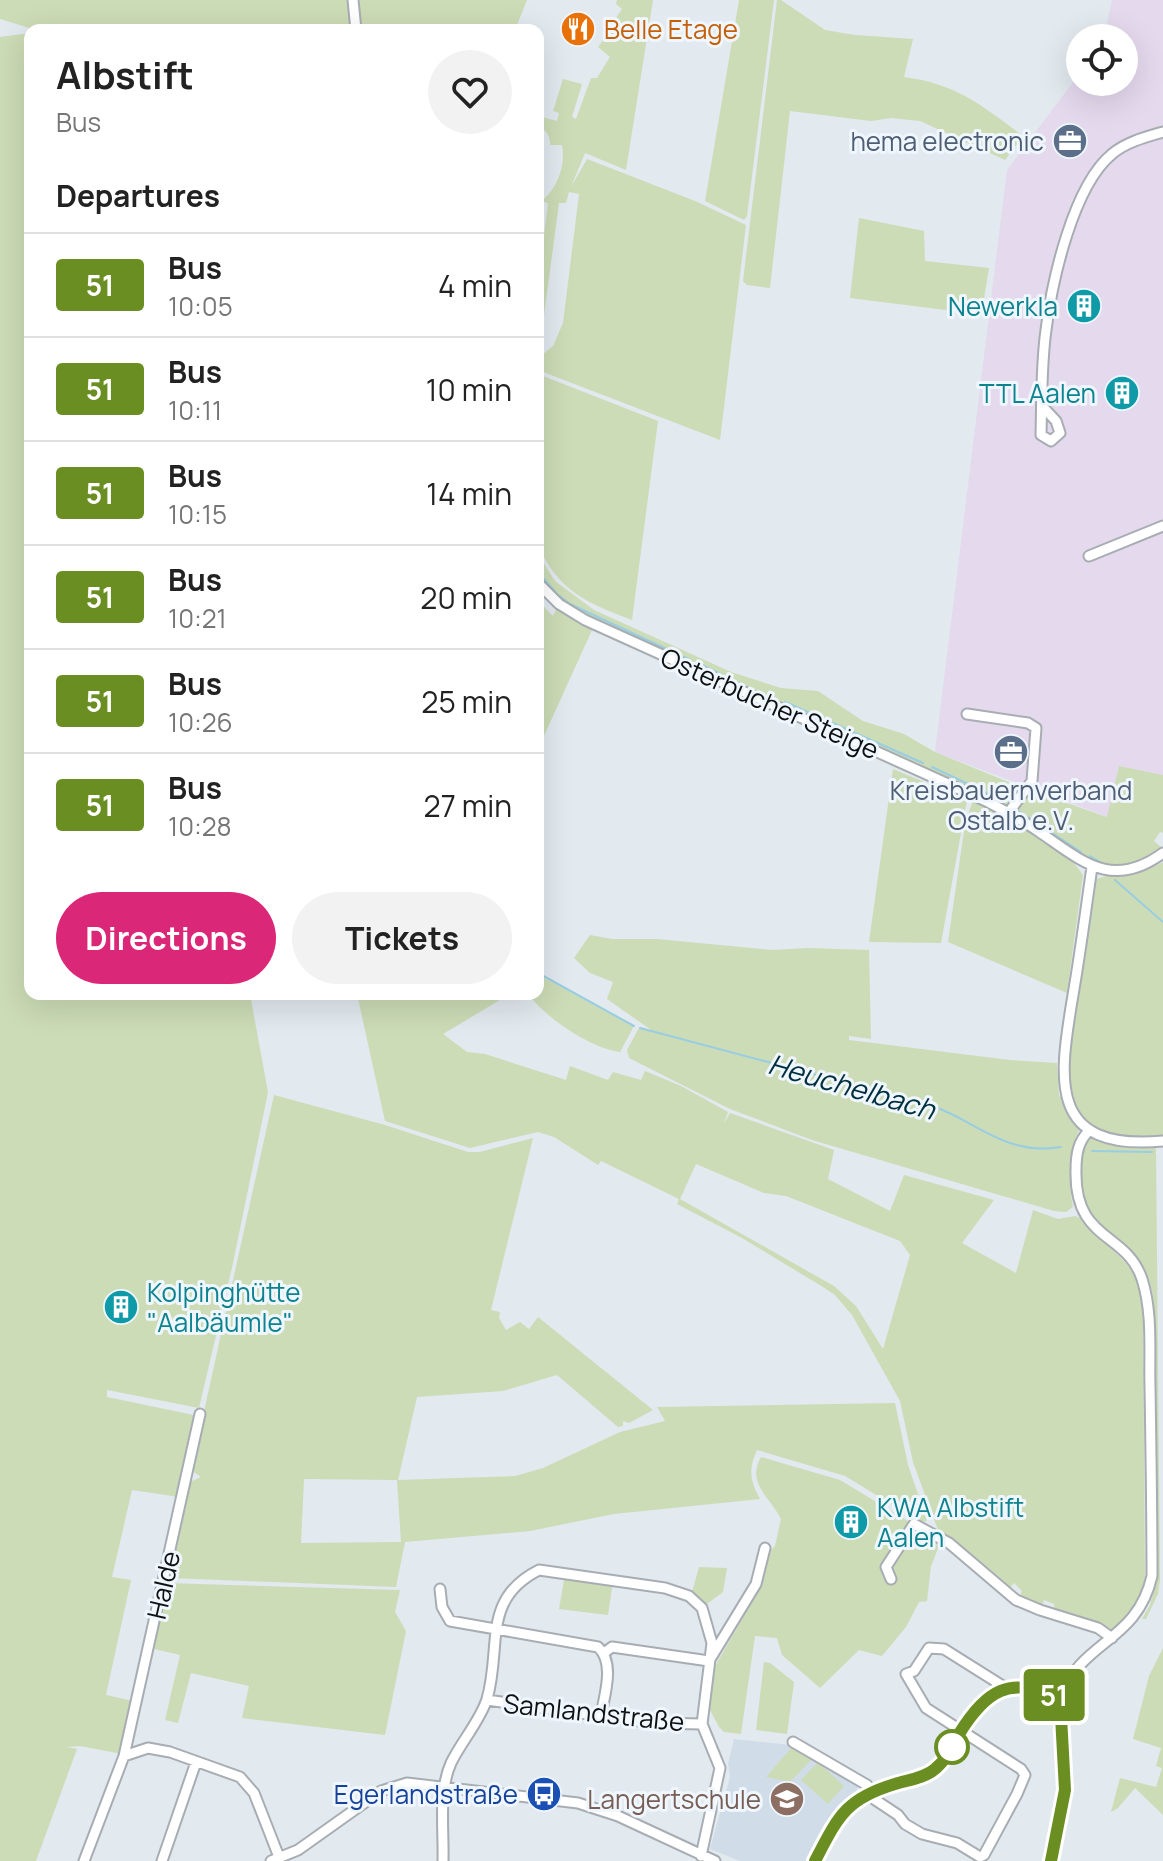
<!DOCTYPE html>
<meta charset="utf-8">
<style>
body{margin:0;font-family:Manrope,sans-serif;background:#f2f2f2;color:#222;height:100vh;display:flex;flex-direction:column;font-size:30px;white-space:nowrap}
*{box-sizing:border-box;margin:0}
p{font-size:26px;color:#767676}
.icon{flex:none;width:44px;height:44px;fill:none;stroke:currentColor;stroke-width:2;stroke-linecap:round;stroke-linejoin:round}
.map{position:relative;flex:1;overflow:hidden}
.panel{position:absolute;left:24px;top:24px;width:520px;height:976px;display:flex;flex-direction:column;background:#fff;border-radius:16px;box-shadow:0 8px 32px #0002}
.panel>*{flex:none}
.badge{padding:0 16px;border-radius:6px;font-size:28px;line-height:52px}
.buttons{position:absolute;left:1066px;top:24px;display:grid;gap:16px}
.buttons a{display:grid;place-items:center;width:72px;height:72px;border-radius:50%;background:#fff;box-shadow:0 8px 32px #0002;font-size:40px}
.map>.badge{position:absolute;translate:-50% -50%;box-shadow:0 0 0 4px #fff}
h2{padding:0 32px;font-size:30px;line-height:72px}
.round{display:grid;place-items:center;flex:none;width:84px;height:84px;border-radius:42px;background:#f2f2f2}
.summary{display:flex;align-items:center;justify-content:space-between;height:136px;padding:0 32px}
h1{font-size:38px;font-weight:700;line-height:60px}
.primary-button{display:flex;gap:16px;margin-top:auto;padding:16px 32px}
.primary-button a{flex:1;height:92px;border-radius:48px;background:#db2777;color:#fff;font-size:32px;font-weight:700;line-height:92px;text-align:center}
.primary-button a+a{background:#f2f2f2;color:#222}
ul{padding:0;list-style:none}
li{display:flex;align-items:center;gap:24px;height:104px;padding:0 32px;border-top:2px solid #e0e0e0}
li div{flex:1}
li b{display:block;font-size:30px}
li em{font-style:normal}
li .badge{min-width:88px;font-weight:700;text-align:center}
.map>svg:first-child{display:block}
.built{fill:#d0dce8}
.industrial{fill:#e5d9ed}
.green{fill:#ccdcb6;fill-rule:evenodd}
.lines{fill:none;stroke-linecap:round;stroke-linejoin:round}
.stream{stroke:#99cde2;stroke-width:2}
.minor-casing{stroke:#a7adb3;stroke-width:13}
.minor{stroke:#fff;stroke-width:9}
.line-casing{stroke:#fff;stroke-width:18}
.line{stroke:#6b8e23;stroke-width:12}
.stop-dot{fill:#fff;stroke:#6b8e23;stroke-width:4}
.labels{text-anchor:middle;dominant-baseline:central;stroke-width:6;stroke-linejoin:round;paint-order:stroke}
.food-label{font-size:26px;fill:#c56008;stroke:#eff6fd;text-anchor:start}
.service-label{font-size:26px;fill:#4e5e75;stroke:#eff6fd;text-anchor:end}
.culture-label{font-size:26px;fill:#0d838f;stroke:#eff6fd;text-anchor:end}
.street-label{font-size:26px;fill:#0e1012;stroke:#eff6fd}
.transit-label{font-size:26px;fill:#164399;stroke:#eff6fd;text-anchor:end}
.education-label{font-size:26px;fill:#785e54;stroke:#eff6fd;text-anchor:end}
.water-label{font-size:28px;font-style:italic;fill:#002f3f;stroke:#eff6fd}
</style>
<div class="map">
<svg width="1163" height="1861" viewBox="0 0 1163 1861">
<rect width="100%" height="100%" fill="#e2e9ef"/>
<!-- built -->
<path class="built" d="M734 1739 791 1745 857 1783V1794L842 1804 823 1827 806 1861H740L710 1849 730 1777 728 1764Z"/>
<!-- industrial -->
<path class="industrial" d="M1112 0H1163V775L1119 766 1108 817 935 752 1007 170 1080 73V82H1124V38H1104Z"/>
<!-- green -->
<path class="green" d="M0 0H527L515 30H36L0 19Z
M617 0H653L626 170 585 153 571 187 587 159 695 201 746 225 720 440 538 370V358L553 346 563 323 579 194 569 192 566 203H559L543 323 538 334V283L548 203 544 202V199C558 186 566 164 562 145H550C550 136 547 130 538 127V116L557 121 559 113 553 111 563 79 582 84 572 117 576 119 591 78H597L610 57 598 47 618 20 616 18 622 9 616 4Z
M739 0H774L747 216 744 220 705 201Z
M777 0H781L825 30 855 35 913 39 904 77C957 84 981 105 1023 136L1005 160 920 121 891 118 871 121 790 111 770 288 747 285 743 281Z
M30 33V994H250L268 1092 233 1263 199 1408 107 1390V1397L189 1414 195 1416 196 1423 179 1497 132 1490 112 1577 131 1580 106 1695 133 1701 122 1754 80 1746 67 1747 77 1749 36 1861H0V37Z
M859 218 924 231 925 261 989 268 982 311 978 314 850 298Z
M538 374 658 421 632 620C587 603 558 591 538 545Z
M538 554 555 581 594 610 731 672 781 688 818 691 863 721 904 734 935 752 1033 792 1040 798 1041 794 1107 817 1119 766 1163 775V833L1160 832 1154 841 1163 849C1141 862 1121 869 1096 864L1017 812 995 800 582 614 563 603 539 577Z
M538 601 553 616 557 607 593 628 538 749Z
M893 769 967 800 941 943 869 942Z
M973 800C1007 817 1063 843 1083 875L1067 993 948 942 965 824Z
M1163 862V1137C1151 1138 1138 1140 1126 1138 1052 1128 1070 1054 1077 1002 1083 962 1089 921 1094 880 1118 870 1138 876 1163 862Z
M590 935 612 939H657L772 950 807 948 869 950 871 1039 849 1036V1040L1010 1060 1057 1063 1059 1095 1079 1130C1068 1154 1068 1182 1073 1207L1066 1212 1054 1211 812 1140 730 1109 629 1058 627 1050 639 1028 654 1032 607 999 613 982 590 973 574 958Z
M539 975 634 1026 620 1052C590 1048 546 1018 528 994H538Z
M357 994H414L416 998 417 994H510L443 1034 467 1052 485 1054 566 1080 570 1066 608 1080 613 1072 641 1080 645 1071 681 1086 728 1112 724 1123 730 1113 834 1150 828 1179 890 1211 904 1175 994 1200 962 1243 1016 1273 1033 1210 1058 1219 1075 1216 1080 1218 1126 1263 1138 1279 1143 1308 1145 1582C1139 1599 1126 1619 1112 1630L1105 1625 1055 1611 1054 1604 1044 1600 1042 1606 1019 1597 1022 1591 1014 1583 1008 1590 950 1538 939 1533 913 1462 900 1401 852 1315 835 1295 823 1287 742 1238 677 1204 679 1199 601 1161 598 1165 554 1137 538 1132 470 1148 385 1121ZM696 1164 764 1193 786 1196 900 1241 910 1255 883 1349 856 1306 834 1286 680 1199Z
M274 1095 385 1125 468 1152H480L533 1138 491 1310 500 1312 499 1318 506 1330 520 1322 529 1329 538 1317 653 1410 629 1423 623 1421V1426L618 1427 557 1375 503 1391 417 1397 398 1480 515 1476 543 1468 620 1432 665 1421 657 1407 895 1403 908 1465 927 1521 921 1522 845 1476 757 1450C748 1470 750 1480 760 1499L614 1514 530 1531 405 1542 396 1587 170 1578 187 1483 201 1477 191 1470ZM304 1479 397 1480 401 1542 301 1543Z
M1092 1138C1114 1148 1133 1149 1156 1148L1160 1580 1158 1594 1146 1619H1142L1150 1605 1157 1579 1153 1295C1150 1283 1147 1271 1139 1260 1129 1247 1114 1237 1101 1226 1079 1205 1077 1171 1085 1143Z
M761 1457 840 1480 941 1541 931 1566 927 1601 919 1602 906 1627 882 1656 859 1650 820 1688 782 1655 777 1638 755 1636 741 1734 724 1732 719 1727 710 1710 708 1697 714 1668 760 1588 764 1558 775 1546 781 1519C770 1497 746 1483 761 1457Z
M699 1567 727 1568 723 1592 704 1606 691 1596Z
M565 1574 613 1581 608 1615 559 1609Z
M165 1583 400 1590 395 1612 406 1631 385 1735 242 1718 249 1686 191 1673 178 1723 165 1720 180 1655 150 1648Z
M1163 1648V1815L1135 1788 1118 1808 1111 1812 1120 1778 1156 1787 1162 1768 1156 1766 1161 1748 1133 1739 1149 1676Z
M764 1662 770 1663 794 1682 787 1734 756 1730Z
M793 1746 814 1757 790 1782 766 1777Z
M818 1762 844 1786 828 1804 801 1780Z"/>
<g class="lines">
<!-- stream -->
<path class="stream" d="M538 572 557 594 570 604 690 660
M698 663 769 698
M785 702 923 763
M932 767 1004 801
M1017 810 1081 852
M1090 856 1100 862
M1115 880 1163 922
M538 973 634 1026
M640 1028 866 1088C876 1091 886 1096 896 1098 908 1101 920 1101 933 1106 979 1123 1006 1156 1061 1147
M1092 1151 1152 1152"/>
<!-- minor casing -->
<g class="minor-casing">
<path id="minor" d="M353 0 356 30
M1042 406 1056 421 1060 433 1051 441 1041 435C1042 400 1041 365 1046 330 1052 281 1073 186 1112 154 1126 142 1146 137 1163 132
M1089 556 1163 526
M538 583 559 604 585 620 988 802C1005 811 1022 820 1038 831 1081 860 1111 891 1163 853
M967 714 1028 723 1036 728 1032 781 1009 812
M1092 867C1086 908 1081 948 1074 989 1060 1074 1043 1152 1163 1141
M891 1579 886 1567 914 1524 949 1543 1016 1600 1040 1610 1098 1628 1112 1638
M440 1589 442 1607 450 1621 598 1647C615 1663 605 1693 601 1715
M604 1653 612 1647 709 1661 756 1584 765 1548
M487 1700 653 1723 702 1724
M793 1742 867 1785 871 1797 898 1815 905 1824 922 1834 957 1843 980 1857 984 1855 1017 1794 1025 1775 1021 1769 926 1708 906 1674 914 1671 929 1648 944 1649 1006 1688
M124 1756 148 1748 170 1752 240 1777 254 1793 279 1857
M84 1861 124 1756 200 1414
M162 1861 196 1762
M271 1861 298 1850 381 1791 407 1783 578 1803 618 1816 715 1861
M443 1861C444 1831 438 1792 451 1763 461 1742 480 1721 487 1699 502 1647 481 1599 539 1570L665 1588 689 1596 702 1608 712 1643 702 1724 720 1768 701 1856
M815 1861C838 1816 845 1799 895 1784 908 1780 925 1778 935 1769 946 1761 952 1747 959 1734 986 1690 1011 1675 1060 1698
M1051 1861C1055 1837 1063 1812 1065 1788 1067 1763 1053 1716 1061 1696 1082 1640 1137 1642 1152 1576 1152 1513 1151 1450 1150 1387 1149 1352 1153 1313 1142 1279 1126 1231 1074 1242 1076 1170 1076 1155 1078 1141 1089 1131"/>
</g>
<!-- minor -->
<use href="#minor" class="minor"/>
</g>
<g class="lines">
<!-- line casing -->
<g class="line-casing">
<path id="line" d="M815 1861C838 1817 845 1799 895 1784 908 1780 925 1778 935 1769 946 1760 952 1747 959 1734 986 1690 1010 1675 1060 1698L1065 1790 1051 1861"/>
</g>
<!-- line -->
<use href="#line" class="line"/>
</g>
<!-- icons -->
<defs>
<g id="restaurant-disc" transform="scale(1.8)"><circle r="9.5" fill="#e8710a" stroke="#eff6fd"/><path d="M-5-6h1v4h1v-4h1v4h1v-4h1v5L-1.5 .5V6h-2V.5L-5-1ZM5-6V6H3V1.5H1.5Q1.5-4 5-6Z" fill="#fff"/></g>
<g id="office-disc" transform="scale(1.8)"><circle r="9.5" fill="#5c6f8a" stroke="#eff6fd"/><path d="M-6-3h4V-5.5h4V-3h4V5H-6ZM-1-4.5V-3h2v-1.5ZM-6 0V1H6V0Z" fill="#fff"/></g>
<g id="building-disc" transform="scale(1.8)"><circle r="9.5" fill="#0f9aa8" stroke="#eff6fd"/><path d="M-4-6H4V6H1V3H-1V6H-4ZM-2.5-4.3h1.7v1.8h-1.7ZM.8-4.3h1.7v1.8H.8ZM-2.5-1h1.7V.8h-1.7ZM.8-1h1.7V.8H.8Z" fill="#fff"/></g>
<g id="bus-disc" transform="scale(1.8)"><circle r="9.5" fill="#1a4fb4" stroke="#eff6fd"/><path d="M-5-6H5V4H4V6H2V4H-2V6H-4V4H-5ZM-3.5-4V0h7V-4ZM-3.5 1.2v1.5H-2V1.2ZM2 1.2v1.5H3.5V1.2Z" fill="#fff"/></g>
<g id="school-disc" transform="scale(1.8)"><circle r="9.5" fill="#8d6e63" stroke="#eff6fd"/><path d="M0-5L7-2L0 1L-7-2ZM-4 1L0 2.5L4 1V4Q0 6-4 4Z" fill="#fff"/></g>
</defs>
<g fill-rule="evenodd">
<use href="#restaurant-disc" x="578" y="29"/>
<use href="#office-disc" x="1070" y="141"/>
<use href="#building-disc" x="1084" y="306"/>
<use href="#building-disc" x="1122" y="393"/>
<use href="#office-disc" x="1011" y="752"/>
<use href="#building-disc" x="121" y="1307"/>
<use href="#building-disc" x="851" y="1522"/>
<use href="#bus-disc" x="544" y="1794"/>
<use href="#school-disc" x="787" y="1799"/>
</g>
<!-- markers -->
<circle class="stop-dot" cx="952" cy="1747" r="16"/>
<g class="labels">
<!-- food labels -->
<g class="food-label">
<text x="604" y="29">Belle Etage</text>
</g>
<!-- service labels -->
<g class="service-label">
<text x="1044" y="141">hema electronic</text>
<text x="1011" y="790" text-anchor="middle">Kreisbauernverband<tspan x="1011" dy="30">Ostalb e.V.</tspan></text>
</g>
<!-- culture labels -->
<g class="culture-label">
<text x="1058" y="306">Newerkla</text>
<text x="1096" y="393">TTL Aalen</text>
<text x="147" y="1292" text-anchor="start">Kolpinghütte<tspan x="147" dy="30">"Aalbäumle"</tspan></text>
<text x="877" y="1507" text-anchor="start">KWA Albstift<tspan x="877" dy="30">Aalen</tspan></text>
</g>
<!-- street labels -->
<g class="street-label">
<text transform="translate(770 703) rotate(24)">Osterbucher Steige</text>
<text transform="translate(163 1585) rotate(-77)">Halde</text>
<text transform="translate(594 1712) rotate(6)">Samlandstraße</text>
</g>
<!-- transit labels -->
<g class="transit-label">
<text x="518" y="1794">Egerlandstraße</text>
</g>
<!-- education labels -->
<g class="education-label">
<text x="761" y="1799">Langertschule</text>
</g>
<!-- water labels -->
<g class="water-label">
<text transform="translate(852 1086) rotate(16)">Heuchelbach</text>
</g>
</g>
</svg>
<div class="buttons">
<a><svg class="icon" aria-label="locate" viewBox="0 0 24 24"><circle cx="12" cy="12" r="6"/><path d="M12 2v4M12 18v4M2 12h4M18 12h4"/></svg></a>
</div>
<b class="badge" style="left:1054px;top:1695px;background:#6b8e23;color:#fff">51</b>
<section class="panel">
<div class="summary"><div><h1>Albstift</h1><p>Bus</p></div><a class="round"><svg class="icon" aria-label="heart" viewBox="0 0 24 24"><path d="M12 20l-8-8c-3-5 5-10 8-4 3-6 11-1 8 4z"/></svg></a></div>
<h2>Departures</h2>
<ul>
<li><span class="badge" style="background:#6b8e23;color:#fff">51</span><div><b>Bus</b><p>10:05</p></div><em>4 min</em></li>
<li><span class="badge" style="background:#6b8e23;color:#fff">51</span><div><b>Bus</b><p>10:11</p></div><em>10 min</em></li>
<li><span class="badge" style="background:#6b8e23;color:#fff">51</span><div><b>Bus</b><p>10:15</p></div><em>14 min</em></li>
<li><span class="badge" style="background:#6b8e23;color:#fff">51</span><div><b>Bus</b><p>10:21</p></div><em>20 min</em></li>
<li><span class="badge" style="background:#6b8e23;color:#fff">51</span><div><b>Bus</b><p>10:26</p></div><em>25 min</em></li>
<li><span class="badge" style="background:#6b8e23;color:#fff">51</span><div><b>Bus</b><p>10:28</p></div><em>27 min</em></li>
</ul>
<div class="primary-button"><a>Directions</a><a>Tickets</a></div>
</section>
</div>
